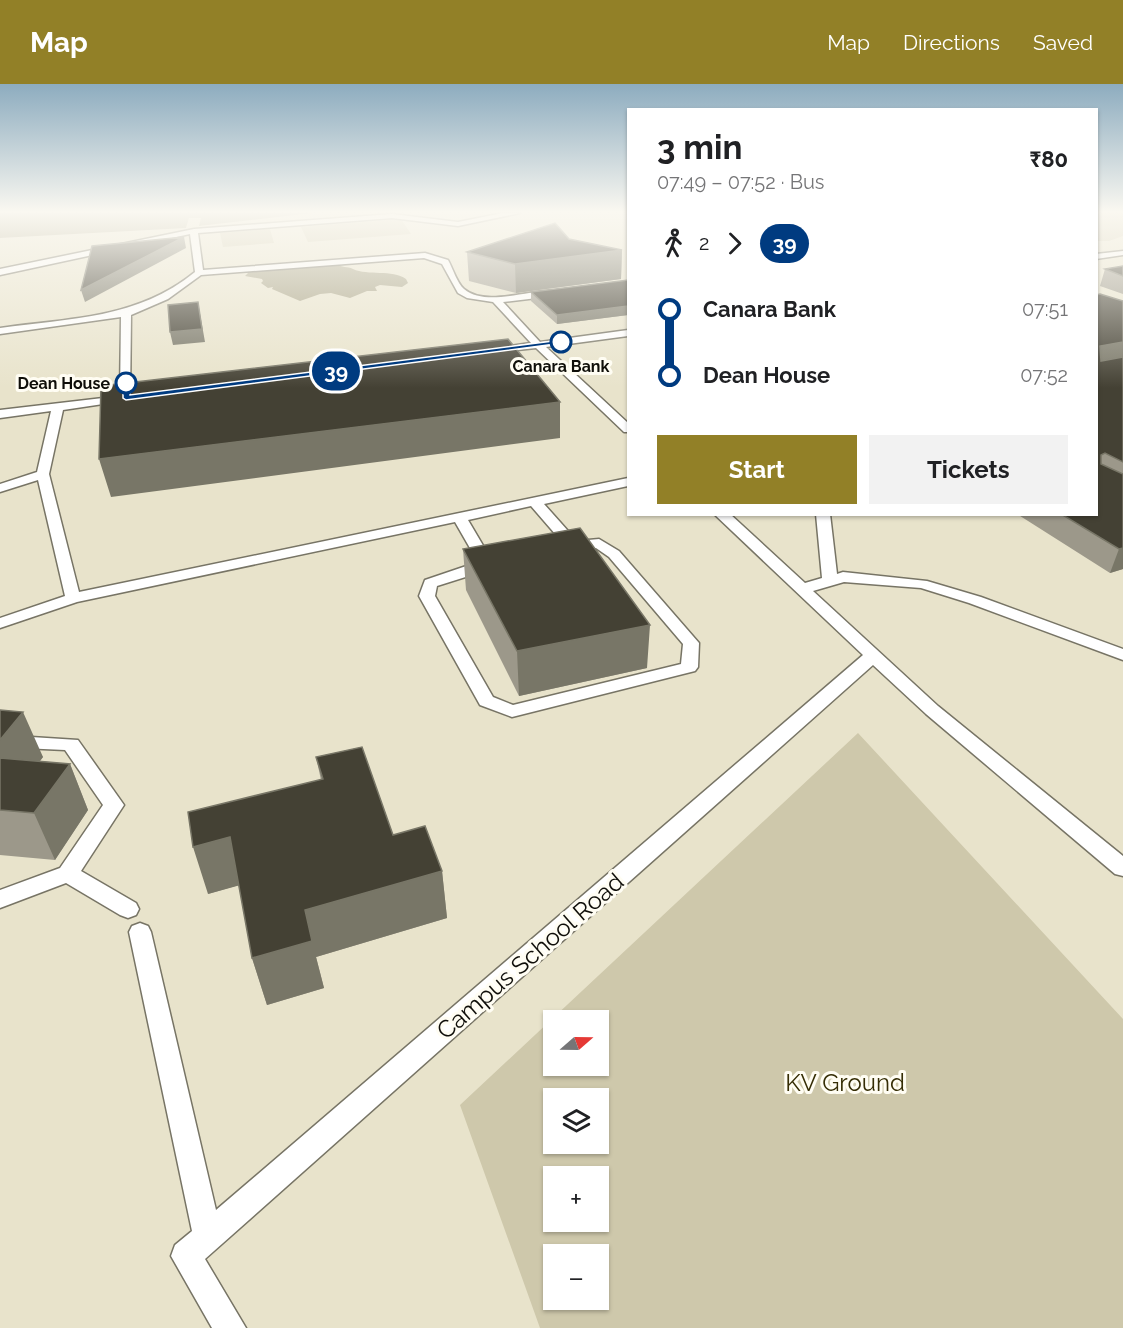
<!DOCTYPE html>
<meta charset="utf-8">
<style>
body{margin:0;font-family:Raleway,sans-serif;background:#f2f2f2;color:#202124;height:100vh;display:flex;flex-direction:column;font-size:22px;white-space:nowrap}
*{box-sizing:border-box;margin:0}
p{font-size:20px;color:#757577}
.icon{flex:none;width:33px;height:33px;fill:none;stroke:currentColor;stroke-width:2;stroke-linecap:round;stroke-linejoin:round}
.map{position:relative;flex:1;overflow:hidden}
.drawer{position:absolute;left:627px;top:24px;width:471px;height:408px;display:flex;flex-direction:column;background:#fff;border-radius:0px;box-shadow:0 2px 4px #0004}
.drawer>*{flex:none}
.badge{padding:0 12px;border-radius:20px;font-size:21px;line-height:39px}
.needle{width:39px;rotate:70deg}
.fabs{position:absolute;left:543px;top:926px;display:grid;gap:12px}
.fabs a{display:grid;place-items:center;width:66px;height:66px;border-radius:0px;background:#fff;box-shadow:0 2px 4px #0004;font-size:30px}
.map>.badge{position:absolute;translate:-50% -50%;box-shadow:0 0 0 3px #fff}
.legs{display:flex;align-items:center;gap:9px;height:66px;padding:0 30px;font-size:20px}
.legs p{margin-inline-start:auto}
.summary{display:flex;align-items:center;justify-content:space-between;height:102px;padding:0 30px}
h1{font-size:33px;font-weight:700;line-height:45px}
.action{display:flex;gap:12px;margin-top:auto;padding:12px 30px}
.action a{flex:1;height:69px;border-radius:0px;background:#928027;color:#fff;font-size:24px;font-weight:700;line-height:69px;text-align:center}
.action a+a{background:#f2f2f2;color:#202124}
ul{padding:0 30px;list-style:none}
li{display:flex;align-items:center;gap:21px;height:66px;font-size:22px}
li i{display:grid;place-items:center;width:9px;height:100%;margin:0 8px;background:currentColor}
li i::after{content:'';width:15px;height:15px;margin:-8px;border:4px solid;border-radius:50%;background:#fff}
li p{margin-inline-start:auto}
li:first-child i{background:linear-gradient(#0000 50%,currentColor 0)}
li:last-child i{background:linear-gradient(currentColor 50%,#0000 0)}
header{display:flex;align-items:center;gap:36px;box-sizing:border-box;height:84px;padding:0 30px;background:#928027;color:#fff}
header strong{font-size:28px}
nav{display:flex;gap:33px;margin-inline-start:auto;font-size:21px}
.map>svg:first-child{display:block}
.built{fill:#e8e3cb;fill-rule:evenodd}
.green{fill:#cec8ab;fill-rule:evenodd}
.water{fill:#a59f82}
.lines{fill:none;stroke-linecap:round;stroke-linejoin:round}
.lane-casing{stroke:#777465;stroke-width:3}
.lane{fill:#fff;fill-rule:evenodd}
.wall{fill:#9c988a}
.shaded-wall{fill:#787667}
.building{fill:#444134;stroke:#787667;stroke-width:1.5}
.line-1{fill:#003b80;stroke:#fff;stroke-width:1.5}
.stop-1-dot{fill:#fff;stroke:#003b80;stroke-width:3}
.labels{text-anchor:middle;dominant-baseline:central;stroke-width:6;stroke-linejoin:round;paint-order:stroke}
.far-stop-label{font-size:16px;font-weight:bold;fill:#0f0e09;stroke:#fffdf3}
.near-street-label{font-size:24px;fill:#0f0e09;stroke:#fffdf3}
.near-park-label{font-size:24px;fill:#352d05;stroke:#fffdf3}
</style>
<header>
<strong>Map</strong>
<nav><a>Map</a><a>Directions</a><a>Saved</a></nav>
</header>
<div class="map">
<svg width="1123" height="1244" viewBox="0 0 1123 1244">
<rect width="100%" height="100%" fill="#f3f0df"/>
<!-- built -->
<path class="built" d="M313 129H628V430H1096L1097 129H1123V1244H0V154L186 144 189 134H201L200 142ZM554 936H598V981H554ZM554 1014H598V1059H554ZM554 1092H598V1137H554ZM554 1170H598V1215H554Z"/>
<!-- green -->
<path class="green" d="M1097 129H1123V152L1109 157H1097Z
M401 135 411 150 308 158 301 143Z
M270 145 274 159 223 163 220 149Z
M858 649 1123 935V1244H540L460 1021ZM554 936H598V981H554ZM554 1014H598V1059H554ZM554 1092H598V1137H554ZM554 1170H598V1215H554Z"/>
<!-- water -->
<path class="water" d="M0 129H313L199 142 201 134H189L186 144 0 154Z
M337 180C342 184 347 182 353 185 368 192 392 185 406 195L408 199 402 203 380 201 375 203 377 207H367L350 214 331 209 320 210 300 217 272 205 273 203 268 204 261 199 263 197 262 195 245 192 248 189 245 187Z"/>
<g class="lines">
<!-- lane casing -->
<g class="lane-casing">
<path id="lane" d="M503 129H520L458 142 392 134 198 149 203 186 425 169 448 176C453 185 457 199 464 205 487 224 531 204 557 207L559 209 554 212 503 218 540 258 628 246V252L546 263 628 339V348H624L536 264 489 269V265L531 259 493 218 467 214 458 209 442 180 424 174 201 191 168 215 131 231 130 316 63 326 49 390 79 508 628 394V402L544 420 577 457 599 455 619 467 699 559 698 583 695 587 512 633 480 621 419 512 425 496 478 478 455 438 77 518 0 544V534L65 512 38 396 0 408V400L37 388 51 327 0 334V326L120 312 121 233 0 250V244C70 234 138 235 195 188L190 150 0 191V185L194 145 392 130 458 138ZM531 422 563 459 491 475 468 436ZM596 464 609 473 683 560 681 580 513 621 493 613 435 512 437 502 516 477Z
M1123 167V171L1096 175V170Z
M714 430H730L805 499 822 494 816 430H830L837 490 843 488 927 497 981 513 1123 565V576L969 519 921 504 844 498 813 507 938 622 1123 772V792L1115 790 926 630 873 581 205 1175 246 1244H212L171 1172 175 1161 192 1147 129 848 132 842 140 839 148 842 151 848 216 1126 863 571Z
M0 651 78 656 124 721 81 787 136 819 139 825 136 831 128 834 120 831 66 799 0 824V806L60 784 103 721 65 666 0 663Z"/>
</g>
<!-- lane -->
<use href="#lane" class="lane"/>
</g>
<!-- wall -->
<path class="wall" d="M569 155 622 166 621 195 516 209 469 197 467 168Z
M1123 182V210L1100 202 1105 185Z
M628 196V231L557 240 531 217V208Z
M1096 211 1123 217V485L1110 489 1017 430H1096Z
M463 465 647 584 519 612 466 506Z
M0 626 43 673 40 677 70 680 88 726 55 776 0 771Z
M316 673 393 751 442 787 447 834 316 873 324 904 267 921 252 874 239 801 208 810 321 696Z"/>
<!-- shaded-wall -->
<path class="shaded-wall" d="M184 153 186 164 85 218 81 206Z
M622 166 621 195 516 209 515 180Z
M198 218 205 258 173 261 170 248Z
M628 222V231L557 240V231Z
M1123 258V276L1096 280 1100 262Z
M560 318V354L111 413 99 375Z
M1123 464V485L1110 489 1119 465Z
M650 541 647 584 519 612 517 567Z
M23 628 43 673 8 719 0 702V656Z
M70 680 88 726 55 776 34 729Z
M230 753 244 800 208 810 193 763Z
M442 787 447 834 316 873 324 904 267 921 252 874 305 826Z"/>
<!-- building -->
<path class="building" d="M555 139 569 155 622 166 515 180 467 168Z
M184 153 81 206 92 162Z
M1123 182V192L1105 185Z
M628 196V222L557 231 531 208Z
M1100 210 1123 217V258L1100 262 1101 277 1123 273V378L1105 369 1101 371V380L1123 390V464L1119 465 1061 430H1096V211Z
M198 218 202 245 170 248 168 221Z
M508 255 560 318 99 375 101 302Z
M580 444 650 541 517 567 463 465Z
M0 626 23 628 0 656Z
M362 663 393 751 425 742 442 787 305 826 312 857 252 874 230 753 193 763 188 728 323 695 316 673Z
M0 674 70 680 34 729 0 726Z"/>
<!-- sky -->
<linearGradient id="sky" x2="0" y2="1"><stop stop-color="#8dacbf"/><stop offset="0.42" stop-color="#faf8f1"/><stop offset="1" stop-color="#faf8f1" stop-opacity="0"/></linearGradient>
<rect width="1123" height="304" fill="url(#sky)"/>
<!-- line-1 -->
<path class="line-1" d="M561 256 563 259 126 316 123 314V299L126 297 130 299V311Z"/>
<!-- markers -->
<g class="stop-1-dot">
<circle cx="561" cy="258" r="10"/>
<circle cx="126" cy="299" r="10"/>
</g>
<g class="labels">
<!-- far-stop labels -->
<g class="far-stop-label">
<text x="561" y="282">Canara Bank</text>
<text x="110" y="299" text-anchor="end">Dean House</text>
</g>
<!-- near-street labels -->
<g class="near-street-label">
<text transform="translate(530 872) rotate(-41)">Campus School Road</text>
</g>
<!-- near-park labels -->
<g class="near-park-label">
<text x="845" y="998">KV Ground</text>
</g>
</g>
</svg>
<div class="fabs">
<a><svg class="needle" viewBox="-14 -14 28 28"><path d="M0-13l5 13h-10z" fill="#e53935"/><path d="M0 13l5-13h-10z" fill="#757577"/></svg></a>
<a><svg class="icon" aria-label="layers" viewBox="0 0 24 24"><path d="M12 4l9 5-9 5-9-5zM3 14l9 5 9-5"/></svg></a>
<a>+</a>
<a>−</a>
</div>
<b class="badge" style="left:336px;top:287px;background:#003b80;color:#fff">39</b>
<section class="drawer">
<div class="summary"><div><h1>3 min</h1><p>07:49 – 07:52 · Bus</p></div><b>₹80</b></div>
<div class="legs"><svg class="icon" aria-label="walk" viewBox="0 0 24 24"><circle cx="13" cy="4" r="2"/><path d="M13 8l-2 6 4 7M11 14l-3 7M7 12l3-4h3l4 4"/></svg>2<svg class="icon" aria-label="forward" viewBox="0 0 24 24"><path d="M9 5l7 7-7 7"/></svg><b class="badge" style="background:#003b80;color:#fff">39</b></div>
<ul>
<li><i style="color:#003b80"></i><b>Canara Bank</b><p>07:51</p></li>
<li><i style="color:#003b80"></i><b>Dean House</b><p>07:52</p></li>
</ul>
<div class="action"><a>Start</a><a>Tickets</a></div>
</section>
</div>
